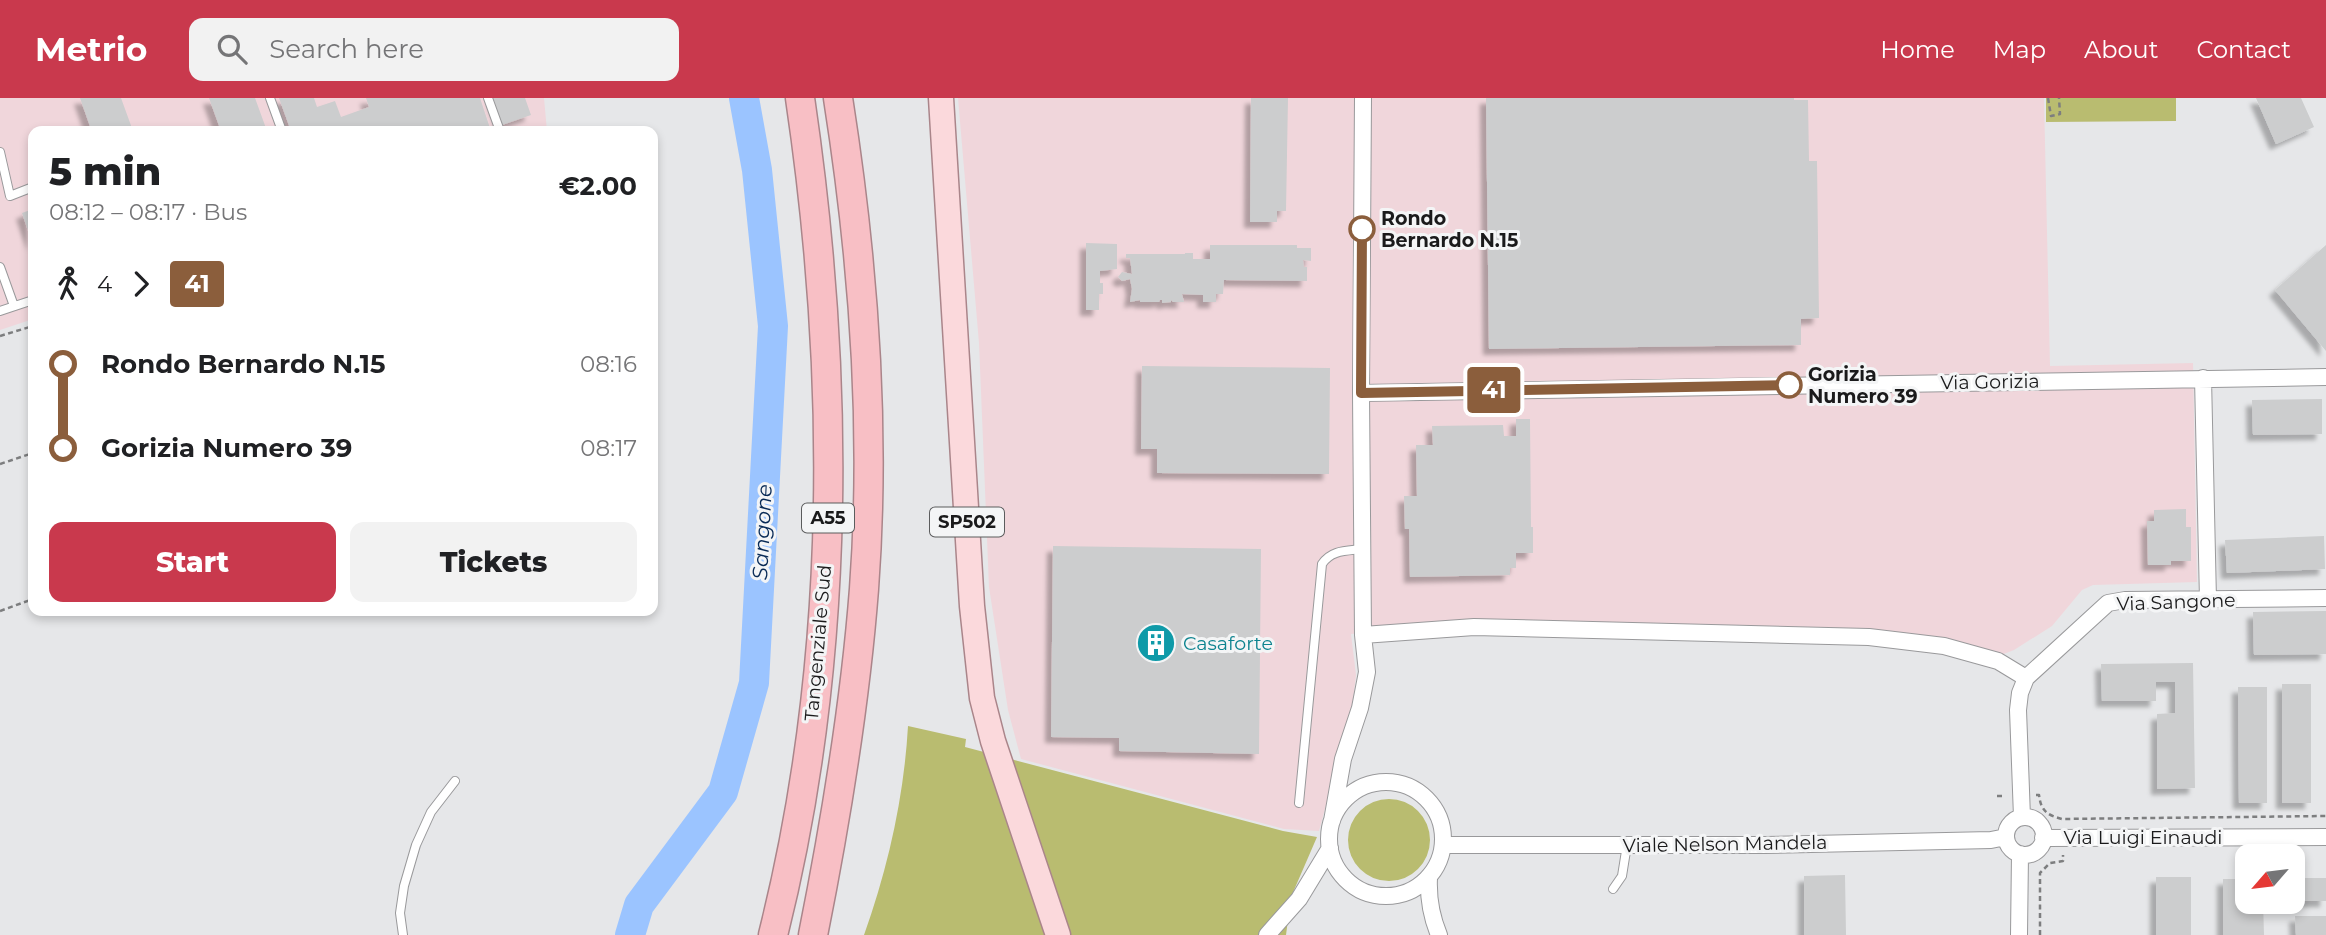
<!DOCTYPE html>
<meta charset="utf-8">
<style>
body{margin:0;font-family:Montserrat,sans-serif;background:#f2f2f2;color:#202124;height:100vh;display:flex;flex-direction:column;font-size:26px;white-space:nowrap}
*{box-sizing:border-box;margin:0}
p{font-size:23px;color:#757577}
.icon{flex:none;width:38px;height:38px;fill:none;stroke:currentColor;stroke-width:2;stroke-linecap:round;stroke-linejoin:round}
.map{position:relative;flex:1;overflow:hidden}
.sheet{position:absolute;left:28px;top:28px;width:630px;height:490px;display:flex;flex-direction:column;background:#fff;border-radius:14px;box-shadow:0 4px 10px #0003}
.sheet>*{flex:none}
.badge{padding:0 14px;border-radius:5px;font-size:24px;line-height:46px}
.needle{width:46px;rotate:242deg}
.buttons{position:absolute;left:2235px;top:746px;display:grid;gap:14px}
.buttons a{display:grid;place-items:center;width:70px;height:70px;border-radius:14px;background:#fff;box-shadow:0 4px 10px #0003;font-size:35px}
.map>.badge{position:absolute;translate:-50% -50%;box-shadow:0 0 0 4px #fff}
.legs{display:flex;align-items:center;gap:10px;height:77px;padding:0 21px;font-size:23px}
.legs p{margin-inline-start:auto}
.head{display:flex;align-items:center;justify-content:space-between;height:119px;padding:0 21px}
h1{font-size:38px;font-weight:800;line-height:52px}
.primary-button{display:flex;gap:14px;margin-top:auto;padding:14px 21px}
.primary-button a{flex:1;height:80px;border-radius:14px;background:#c9394d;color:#fff;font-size:28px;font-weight:800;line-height:80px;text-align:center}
.primary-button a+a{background:#f2f2f2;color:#202124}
ul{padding:0 21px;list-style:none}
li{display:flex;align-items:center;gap:24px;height:84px;font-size:26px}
li i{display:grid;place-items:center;width:10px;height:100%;margin:0 9px;background:currentColor}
li i::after{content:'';width:18px;height:18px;margin:-9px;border:5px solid;border-radius:50%;background:#fff}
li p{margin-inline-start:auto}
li:first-child i{background:linear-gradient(#0000 50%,currentColor 0)}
li:last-child i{background:linear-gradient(currentColor 50%,#0000 0)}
header{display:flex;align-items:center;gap:42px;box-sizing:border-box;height:98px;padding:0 35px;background:#c9394d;color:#fff}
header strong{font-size:33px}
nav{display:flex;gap:38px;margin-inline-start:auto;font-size:24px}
.search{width:490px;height:63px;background:#f2f2f2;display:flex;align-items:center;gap:18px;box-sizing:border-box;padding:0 24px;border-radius:14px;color:#757577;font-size:26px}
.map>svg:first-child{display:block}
.industrial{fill:#f0d6db}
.green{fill:#b9bc70}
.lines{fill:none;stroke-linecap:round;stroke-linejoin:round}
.river{stroke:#9bc4ff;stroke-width:30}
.building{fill:#cccdce;filter:url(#shadow)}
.lane-casing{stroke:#99999b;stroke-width:10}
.street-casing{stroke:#99999b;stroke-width:18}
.primary-casing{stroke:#aa858a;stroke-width:27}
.highway-casing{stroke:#aa858a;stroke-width:31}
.path{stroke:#7d7e7f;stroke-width:2.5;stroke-dasharray:5 3.5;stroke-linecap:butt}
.lane{stroke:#fff;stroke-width:8}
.street{stroke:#fff;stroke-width:16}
.primary{stroke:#fbd9dc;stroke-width:24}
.highway{stroke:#f8bfc5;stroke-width:28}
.line-1-casing{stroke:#fff;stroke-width:16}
.line-1{stroke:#8b5e3c;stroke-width:10}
.stop-1-dot{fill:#fff;stroke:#8b5e3c;stroke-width:3.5}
.labels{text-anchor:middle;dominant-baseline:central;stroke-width:6;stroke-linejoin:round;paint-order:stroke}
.shield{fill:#f4f5f6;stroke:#5b5c5d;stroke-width:2}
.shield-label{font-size:18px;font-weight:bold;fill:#1a1a1b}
.stop-label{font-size:19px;font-weight:bold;fill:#1a1a1b;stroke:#f4f5f6;text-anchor:start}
.street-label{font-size:19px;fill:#1a1a1b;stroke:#f4f5f6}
.culture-label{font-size:19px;fill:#0d838f;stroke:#f4f5f6;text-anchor:start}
.water-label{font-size:21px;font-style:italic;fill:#082a56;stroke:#f4f5f6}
</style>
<header>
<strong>Metrio</strong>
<div class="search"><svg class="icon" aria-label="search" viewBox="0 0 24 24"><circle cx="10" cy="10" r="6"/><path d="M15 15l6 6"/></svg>Search here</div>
<nav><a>Home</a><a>Map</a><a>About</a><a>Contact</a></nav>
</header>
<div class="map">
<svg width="2326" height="837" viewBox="0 0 2326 837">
<defs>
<filter id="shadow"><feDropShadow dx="-6" dy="6" stdDeviation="2" flood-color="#0004"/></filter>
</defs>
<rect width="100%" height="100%" fill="#e6e7e9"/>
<!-- industrial -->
<path class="industrial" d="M0 0H544L547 33H33V221L0 232Z
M958 0H2044L2050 268 2193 265 2197 484 2093 487 2082 492 2052 528 2014 552 2001 557 1960 549 1473 524 1351 536 1356 577 1352 611 1319 733 1284 731 1021 661 1008 612 989 489 979 245Z"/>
<!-- green -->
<path class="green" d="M2046 0H2176V23L2046 24Z
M908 628 966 641 965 649 1283 733 1317 739 1291 799 1286 837H864C888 770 904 699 908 628Z
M1348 742a41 41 0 1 1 82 0a41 41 0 1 1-82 0Z"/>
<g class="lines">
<!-- river -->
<path class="river" d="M630 837 639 807 723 694 754 585 773 228 757 72 744 0"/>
</g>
<!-- building -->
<path class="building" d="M80 0H121L133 33H84L91 31Z
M209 0H255L267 33H221Z
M279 0H314L317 9 335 3 341 19 369 9 366 0H480L491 33H291Z
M493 0H525L531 17 502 27Z
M1251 0H1288L1286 113H1277V124H1250Z
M1486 0H1794V2H1808L1809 63H1817L1819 220 1801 221V247L1489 251Z
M2256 0H2301L2314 29 2276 46Z
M33 111V147L22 115Z
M1086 145 1117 146V171L1100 173V185H1103V196H1099V212H1086Z
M1210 147H1297V150H1311V163L1303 162 1304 169H1307V183L1224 182 1223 196H1216V204H1203V197L1182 196 1184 204H1173L1171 202V204L1162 205V202H1160L1159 204H1140V202L1130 204 1132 191 1130 181 1122 183 1118 179 1122 174 1132 176 1130 160H1126V156H1185V155H1193V161H1210Z
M2326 147V253L2275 192Z
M1142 268 1330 270 1329 376 1157 375V351H1141Z
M2322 301V336L2253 337 2252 302Z
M1516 321H1530L1531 429H1533V455H1516V470H1510V477L1410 479 1409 431H1405L1404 398H1417L1416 347H1433L1432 328 1503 327 1504 338H1516Z
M2186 411V429H2191V463H2171V467H2148L2147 423H2154V412Z
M2324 438 2325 471 2227 475 2225 442Z
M1053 448 1261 451 1259 656 1119 653V640L1051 639Z
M2326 513V556L2254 557 2253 514Z
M2193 565 2195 690 2157 691V616L2175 615V584H2156V603H2102L2101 566Z
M2282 586H2311V705H2282Z
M2238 589H2267V705H2239Z
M1845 777 1846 837H1804V778Z
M2156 779H2191V837H2156Z
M2295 780H2326V803H2295Z
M2223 781H2247V803H2263L2264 837H2223Z
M2295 818H2326V837H2296Z"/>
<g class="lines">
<!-- lane casing -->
<g class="lane-casing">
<path id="lane" d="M270 0 282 33
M488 0 500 33
M0 54 10 98 33 89
M0 169 14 208
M0 213 33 202
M1299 705 1322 466C1331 452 1346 453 1362 451
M1613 791 1622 778 1626 753 1632 749
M403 837 400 815 404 788 416 747 431 714 455 683"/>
</g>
<!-- street casing -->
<g class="street-casing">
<path id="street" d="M2203 280 2208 502
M1361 295 2326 279
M1363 537 1474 529 1869 539 1944 548 1998 563 2026 580
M1329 741a57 57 0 1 1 114 0a57 57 0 1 1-114 0Z
M2022 719 2018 612 2020 595 2026 580 2108 505 2125 502 2326 500
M2006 738a19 19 0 1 1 38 0a19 19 0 1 1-38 0Z
M1332 723 1343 661 1360 610 1367 574 1363 537 1361 295 1363 0
M2043 740 2326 739
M1444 747H1765L1991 742 2006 739
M1429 780C1428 801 1431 818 1439 837
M1267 837 1299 801 1330 750
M2019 837 2020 756"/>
</g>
<!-- primary casing -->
<g class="primary-casing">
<path id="primary" d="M941 0 972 508 982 600 993 643 1058 837"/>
</g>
<!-- highway casing -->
<g class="highway-casing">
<path id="highway" d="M773 837C842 563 841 278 800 0
M813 837C836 722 855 608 864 491 876 330 863 159 838 0"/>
</g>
<!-- path -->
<path class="path" d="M2048 0 2051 18 2060 16 2059 0
M0 238 33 228
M0 366 33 355
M0 513 33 501
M2036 697H2039C2041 713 2047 717 2062 721L2326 718
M1997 698H2005
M2040 837V775L2050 765 2063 763V757"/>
<!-- lane -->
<use href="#lane" class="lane"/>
<!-- street -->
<use href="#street" class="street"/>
<!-- primary -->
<use href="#primary" class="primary"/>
<!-- highway -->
<use href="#highway" class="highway"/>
</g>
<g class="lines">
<!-- line-1 casing -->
<g class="line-1-casing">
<path id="line-1" d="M1362 131 1361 295 1789 287"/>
</g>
<!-- line-1 -->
<use href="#line-1" class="line-1"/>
</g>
<!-- icons -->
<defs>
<g id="building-disc" transform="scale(2.0125)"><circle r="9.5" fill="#0f9aa8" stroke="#f4f5f6"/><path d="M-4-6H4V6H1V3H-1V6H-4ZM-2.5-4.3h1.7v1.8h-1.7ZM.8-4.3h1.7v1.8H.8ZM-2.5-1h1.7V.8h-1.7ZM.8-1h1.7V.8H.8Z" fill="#fff"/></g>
</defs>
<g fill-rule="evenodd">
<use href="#building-disc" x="1156" y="545"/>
</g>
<!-- markers -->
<g class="stop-1-dot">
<circle cx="1362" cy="131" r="12"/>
<circle cx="1789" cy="287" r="12"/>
</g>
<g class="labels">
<!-- shield labels -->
<g class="shield">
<rect x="802" y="405.5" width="52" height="29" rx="5"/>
<rect x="930" y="409.5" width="74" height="29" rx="5"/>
</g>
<g class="shield-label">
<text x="828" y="420">A55</text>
<text x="967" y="424">SP502</text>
</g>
<!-- stop labels -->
<g class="stop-label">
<text x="1381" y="120">Rondo<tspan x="1381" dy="22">Bernardo N.15</tspan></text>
<text x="1808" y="276">Gorizia<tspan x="1808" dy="22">Numero 39</tspan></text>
</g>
<!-- street labels -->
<g class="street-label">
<text transform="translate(1990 284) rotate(-1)">Via Gorizia</text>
<text transform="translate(2176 504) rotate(-2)">Via Sangone</text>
<text transform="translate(818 545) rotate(-85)">Tangenziale Sud</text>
<text x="2143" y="739">Via Luigi Einaudi</text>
<text transform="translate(1725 746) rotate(-1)">Viale Nelson Mandela</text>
</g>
<!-- culture labels -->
<g class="culture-label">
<text x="1183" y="545">Casaforte</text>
</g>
<!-- water labels -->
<g class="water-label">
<text transform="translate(762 434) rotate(-87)">Sangone</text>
</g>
</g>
</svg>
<div class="buttons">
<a><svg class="needle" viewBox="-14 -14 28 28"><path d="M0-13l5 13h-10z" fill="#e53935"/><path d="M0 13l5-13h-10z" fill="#757577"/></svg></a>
</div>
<b class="badge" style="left:1494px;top:292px;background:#8b5e3c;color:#fff">41</b>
<section class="sheet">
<div class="head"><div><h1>5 min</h1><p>08:12 – 08:17 · Bus</p></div><b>€2.00</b></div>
<div class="legs"><svg class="icon" aria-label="walk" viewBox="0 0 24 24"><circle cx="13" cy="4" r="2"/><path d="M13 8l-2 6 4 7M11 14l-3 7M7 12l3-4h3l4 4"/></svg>4<svg class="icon" aria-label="forward" viewBox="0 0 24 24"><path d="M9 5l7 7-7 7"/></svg><b class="badge" style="background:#8b5e3c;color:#fff">41</b></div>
<ul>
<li><i style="color:#8b5e3c"></i><b>Rondo Bernardo N.15</b><p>08:16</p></li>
<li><i style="color:#8b5e3c"></i><b>Gorizia Numero 39</b><p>08:17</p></li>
</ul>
<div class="primary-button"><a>Start</a><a>Tickets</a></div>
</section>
</div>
